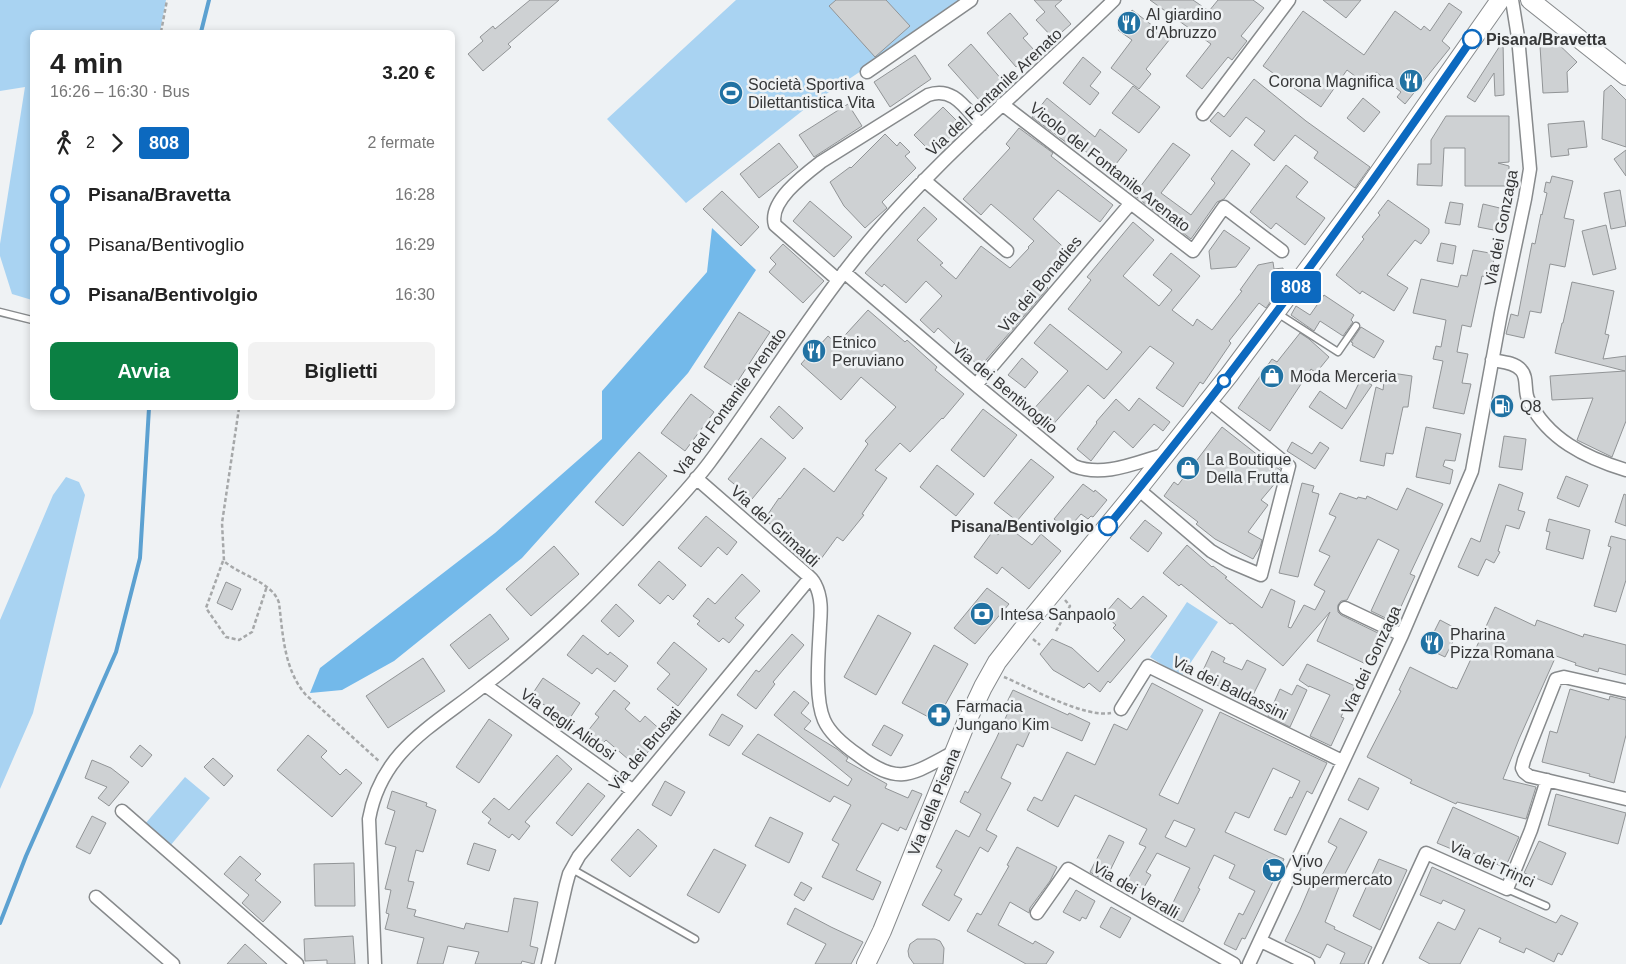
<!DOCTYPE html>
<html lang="it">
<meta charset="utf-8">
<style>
body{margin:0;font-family:Helvetica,sans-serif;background:#f2f2f2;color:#222;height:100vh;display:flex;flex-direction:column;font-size:19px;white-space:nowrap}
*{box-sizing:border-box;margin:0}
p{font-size:16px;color:#767676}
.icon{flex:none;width:28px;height:28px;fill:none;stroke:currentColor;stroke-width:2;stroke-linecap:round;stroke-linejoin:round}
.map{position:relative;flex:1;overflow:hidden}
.panel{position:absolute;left:30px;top:30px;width:425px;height:380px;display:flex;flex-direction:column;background:#fff;border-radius:8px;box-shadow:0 2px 8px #0003}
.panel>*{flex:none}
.badge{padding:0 10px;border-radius:4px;font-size:18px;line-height:32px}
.map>.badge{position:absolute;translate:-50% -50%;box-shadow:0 0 0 2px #fff}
.legs{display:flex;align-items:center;gap:8px;height:55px;padding:0 20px;font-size:16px}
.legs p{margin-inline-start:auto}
.summary{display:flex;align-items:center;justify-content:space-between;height:85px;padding:0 20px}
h1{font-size:28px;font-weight:600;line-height:38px}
.action{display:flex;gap:10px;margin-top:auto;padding:10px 20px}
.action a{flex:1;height:58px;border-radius:8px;background:#0b8043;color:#fff;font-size:20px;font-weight:600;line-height:58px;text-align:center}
.action a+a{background:#f2f2f2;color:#222}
ul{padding:0 20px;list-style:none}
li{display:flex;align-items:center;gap:18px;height:50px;font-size:19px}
li i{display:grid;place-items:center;width:8px;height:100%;margin:0 6px;background:currentColor}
li i::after{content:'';width:12px;height:12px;margin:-6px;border:4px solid;border-radius:50%;background:#fff}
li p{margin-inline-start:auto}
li:first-child i{background:linear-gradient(#0000 50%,currentColor 0)}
li:last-child i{background:linear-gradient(currentColor 50%,#0000 0)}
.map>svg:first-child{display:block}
.green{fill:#a9d3f2}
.forest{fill:#73b9ea}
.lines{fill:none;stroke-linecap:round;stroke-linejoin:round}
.stream{stroke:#5ca1d1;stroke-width:4}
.building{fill:#ced1d3;stroke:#919496;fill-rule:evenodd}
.service-casing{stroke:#878a8c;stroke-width:9}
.minor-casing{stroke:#878a8c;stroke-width:15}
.secondary-casing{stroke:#878a8c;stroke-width:20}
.path{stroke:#a6a8a9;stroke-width:2.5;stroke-dasharray:4 2.5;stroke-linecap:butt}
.service{stroke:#fff;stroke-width:6}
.minor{stroke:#fff;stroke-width:12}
.secondary{stroke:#fff;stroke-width:18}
.line-1-casing{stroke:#fff;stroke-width:11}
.line-1{stroke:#0c69bf;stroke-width:8}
.stop-1-dot{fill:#fff;stroke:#0c69bf;stroke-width:2.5}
.labels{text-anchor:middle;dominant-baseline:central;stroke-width:5;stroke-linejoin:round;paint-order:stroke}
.poi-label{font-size:16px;fill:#363738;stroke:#eff2f4;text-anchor:start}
.stop-label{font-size:16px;font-weight:bold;fill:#363738;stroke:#eff2f4;text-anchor:start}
.street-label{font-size:16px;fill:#363738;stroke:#eff2f4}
</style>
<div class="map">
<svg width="1626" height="964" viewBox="0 0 1626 964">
<rect width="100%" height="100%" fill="#eff2f4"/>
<!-- green -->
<path class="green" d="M0 0H166L160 32H32V300L12 294 0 256V244L25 87 0 91Z
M736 0H969L811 104 686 203 607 119Z
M66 477 79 482 85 495 33 713 0 789V620L53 495Z
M1187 602 1218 622 1181 677 1150 657Z
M185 777 210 798 170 846 145 824Z"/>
<!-- forest -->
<path class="forest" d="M712 228 756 270 688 373 522 558 394 661 342 690 310 693 320 668 495 533 602 439V391L707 272Z"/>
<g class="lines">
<!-- stream -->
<path class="stream" d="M201 32 209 0
M0 923 26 856 116 652 140 558 149 408"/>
</g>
<!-- building -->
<path class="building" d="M530 0H559L508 44 511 47 483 71 468 54 483 41 480 37 493 26 495 29Z
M836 0H886L910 26 875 57 829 6Z
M1034 0H1062L1055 6 1071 24 1054 39 1036 20 1045 12Z
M1150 0H1193L1209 11 1218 0H1253L1264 8 1241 36 1247 41 1232 60 1228 57 1202 89 1186 76 1211 44Z
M1323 0H1361L1346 18Z
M1449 3 1462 12 1442 41 1450 48 1405 104 1397 97 1401 92 1376 72 1367 85 1347 70 1321 107 1263 66 1303 11 1364 55 1395 11 1421 30 1424 26 1430 31Z
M1132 10 1170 39 1146 69 1151 74 1139 89 1111 68 1132 40 1118 30Z
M1010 13 1028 34 1023 38 1035 51 1016 67 987 33Z
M1552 38 1577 62 1567 72 1568 92 1543 93 1540 46Z
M1503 41 1504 95 1495 96 1494 73 1475 102 1467 97Z
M971 44 1003 81 980 101 948 65Z
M915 55 931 79 890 107 874 82Z
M1083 57 1101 72 1090 86 1099 93 1090 105 1063 83Z
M1254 79 1306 121 1370 167 1355 188 1314 158 1318 152 1295 135 1274 161 1254 145 1265 131 1246 117 1230 137 1210 121 1218 112 1224 117Z
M1611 85 1626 100V147L1602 139 1604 91Z
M1133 86 1160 107 1139 133 1112 113Z
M1047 98 1095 137 1100 129 1127 150 1108 174 1095 164 1098 161 1070 139 1067 143 1032 117Z
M1363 98 1380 112 1364 132 1347 118Z
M848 104 862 126 814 157 799 135Z
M943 107 962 126 933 154 914 135Z
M1446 116H1509V162L1498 163 1509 166V186H1465V148H1444L1442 186 1417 185 1418 164H1431V140Z
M1584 121 1587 147 1568 149 1569 155 1551 157 1548 124Z
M1019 128 1053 153 1051 156 1113 205 1100 222 1058 190 1033 219 1073 256 1045 285 1048 288 980 367 938 328 934 333 920 320 942 296 926 281 906 303 884 284 882 287 865 273 924 207 937 219 917 240 943 263 940 265 956 279 981 246 1010 268 1029 248 1028 247 1034 241 991 204 981 215 963 199 1010 148 1006 144Z
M885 134 897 146 900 142 910 152 905 156 916 168 882 202 887 208 865 228 844 206 830 182 850 167 851 168Z
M779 143 798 167 759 198 740 174Z
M1173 143 1190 155 1161 193 1191 215 1215 183 1211 179 1232 150 1250 164 1224 199 1217 202 1191 239 1134 195Z
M1626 150V176L1614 159Z
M1286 165 1308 182 1296 197 1325 218 1305 245 1276 223 1271 229 1250 212Z
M1552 176 1573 181 1564 218 1574 220 1565 267 1550 264 1541 313 1530 311 1524 338 1506 334 1511 314 1518 316 1532 243 1535 244 1541 214 1542 215 1547 193 1544 192 1546 182 1550 183Z
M1620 190 1626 226 1611 229 1604 193Z
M722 191 759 227 741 246 703 209Z
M1388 200 1429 229V233L1421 244 1415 240 1387 275 1408 288 1394 311 1362 291 1360 294 1336 275 1364 239 1362 237 1380 215 1378 213Z
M810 201 852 237 834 257 793 221Z
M1450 202 1463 204 1460 225 1445 223Z
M1483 204 1504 209 1499 231 1478 227Z
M1133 222 1154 240 1123 276 1159 306 1172 290 1153 275 1171 253 1200 276 1172 310 1193 326 1197 319 1212 330 1242 291 1240 290 1258 265 1273 262 1274 269 1283 268 1285 281 1266 308 1259 303 1229 341 1231 343 1203 384 1200 382 1183 407 1156 388 1174 363 1150 346 1104 399 1088 385 1050 428 1031 412 1068 371 1034 343 1050 324 1107 370 1122 352 1068 309 1091 280 1087 277Z
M1606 225 1616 269 1593 275 1582 231Z
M1224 230 1250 248 1236 267 1211 269 1209 251Z
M1441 243 1456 246 1453 264 1437 261Z
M783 244 824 281 803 303 769 272 776 264 770 258Z
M1473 250 1495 254 1490 278 1482 276 1471 327 1462 325 1457 352 1468 354 1462 383 1471 384 1464 414 1433 408 1443 361 1433 359 1436 346 1441 347 1446 320 1413 313 1421 279 1458 287 1461 275 1467 276Z
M1572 282 1614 291 1605 334 1609 335 1603 359 1626 356V421L1612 457 1577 440 1593 398 1552 400 1550 376 1625 371 1555 353 1562 323H1563Z
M1324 295 1354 315 1351 320 1353 322 1343 336 1320 321 1314 331 1291 315 1296 306 1310 315Z
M868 310 905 342 907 340 937 367 935 370 964 394 943 419 942 418 910 452 900 443 875 470 887 478 862 514 864 515 843 541 837 537 818 563 792 543 794 540 764 520 779 498 780 499 804 468 834 492 868 444 865 441 896 407 861 377 841 400 801 364 809 355 805 352 814 342 819 346 828 336 837 344Z
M739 312 770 332 734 387 704 367Z
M1361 327 1384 341 1374 358 1352 345 1353 343 1351 342Z
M1300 333 1309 339 1329 357 1316 373 1311 369 1270 431 1238 408 1272 359 1277 362Z
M1022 358 1038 372 1025 388 1008 375Z
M1385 372 1412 376 1408 407H1403L1393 454 1386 453 1384 466 1360 461 1376 387 1383 390Z
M1361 379 1372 385 1342 429 1309 407 1320 391 1346 409Z
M691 394 714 412 685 451 661 433Z
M1497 397 1509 399 1508 411 1496 409Z
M1139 398 1170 422 1163 431 1154 424 1133 448 1114 431 1091 461 1077 449 1097 423 1096 422 1116 399 1129 411Z
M779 406 803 428 793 439 770 417Z
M983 409 1017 435 984 477 951 450Z
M1222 427 1259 456 1260 454 1280 470 1277 481 1261 500 1268 505 1248 532 1262 540 1260 547 1253 559 1215 539 1196 524 1198 522 1164 496 1174 482 1178 485Z
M1426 427 1461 434 1455 461 1445 460 1443 466 1453 470 1450 484 1416 477Z
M1504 436 1526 439 1522 470 1499 467Z
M761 438 786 458 752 499 728 479Z
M1292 442 1312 454 1320 442 1329 448 1315 469 1287 451Z
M639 452 667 476 623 526 595 502Z
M1031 459 1054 477 1017 521 994 503Z
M937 465 974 494 956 516 920 487Z
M1566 476 1588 485 1579 507 1557 498Z
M1302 483 1314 486 1312 492 1319 494 1298 577 1279 573Z
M1083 484 1094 492 1095 490 1107 500 1093 517 1091 516 1088 519 1081 514 1067 530 1054 519Z
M1499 484 1523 493 1518 510 1525 512 1519 529 1506 525 1498 551 1500 552 1494 563 1486 559 1478 576 1458 567 1471 538 1480 542Z
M1407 488 1443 504 1410 574 1415 576 1394 622 1371 611 1399 550 1378 539 1347 600 1341 601 1338 605V612L1341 615 1382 635 1368 665 1317 641 1330 612 1283 666 1232 623 1230 624 1181 584 1179 586 1163 573 1187 545 1212 567 1213 566 1227 577 1225 578 1262 608 1271 589 1295 601 1288 627 1291 628 1304 605 1315 610 1325 591 1314 585 1330 556 1319 551 1336 517 1329 514 1340 493 1357 499 1358 497 1366 499 1367 496 1397 510Z
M1624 494 1626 495V526L1615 522Z
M706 516 737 542 727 555 718 547 701 567 678 548Z
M1549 519 1590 530 1583 559 1546 549 1550 532 1546 531Z
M1145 520 1162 533 1148 552 1130 538Z
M1005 525 1032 545 1041 534 1061 551 1029 589 1002 567 997 574 974 557 993 531 998 535Z
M1611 536 1626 540V580L1616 612 1594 606 1611 547 1608 546Z
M554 546 579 574 531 616 506 589Z
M659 561 686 585 673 600 668 595 660 604 638 585Z
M742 574 760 591 735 618 744 625 729 643 723 638 719 642 697 624 700 621 693 616 708 598 715 604Z
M226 582 241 589 232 610 217 603Z
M987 588 1009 604 975 644 954 628Z
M1143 596 1167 616 1110 683 1108 681 1100 692 1089 683 1084 688 1053 670 1040 654 1052 639 1072 648 1098 672 1125 640 1113 628 1116 625 1108 618 1111 615 1107 611 1118 598 1131 609Z
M616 604 634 621 619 637 601 621Z
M1495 607 1535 626 1537 620 1583 637 1584 634 1626 645V675L1599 668 1598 672 1575 665 1576 663 1556 656 1519 739 1503 779 1536 787 1526 819 1457 802 1456 804 1410 783 1412 780 1367 757 1401 691 1399 690 1410 667 1452 688V687L1457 689Z
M490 614 509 639 469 669 450 645Z
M878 615 911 633 876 695 844 677Z
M1440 620 1459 630 1445 657 1426 648Z
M792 634 804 645 773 682 775 684 756 709 737 695 756 670 759 672Z
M583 635 608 655 610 652 628 666 615 682 597 668 592 674 567 655Z
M674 642 707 669 678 706 657 689 670 674 657 663Z
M934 645 968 664 936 721 902 703Z
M1212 651 1225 658 1223 662 1242 670 1247 660 1266 669 1250 701 1200 677Z
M423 658 445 691 388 728 366 696Z
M1307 664 1355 686 1341 717 1344 718 1331 746 1310 736 1330 695 1309 686V687L1299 680Z
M543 678 580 703 568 721 531 696Z
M1152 683 1203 710 1159 795 1178 804 1220 712 1327 763 1312 794 1307 791 1286 835 1274 830 1290 797 1292 798 1300 781 1273 768 1249 818 1235 812 1225 832 1284 859 1245 939 1242 938 1236 950 1224 944 1239 913 1243 915 1255 891 1229 878 1235 865 1214 855 1198 888 1200 889 1183 922 1167 915 1190 868 1157 853 1146 872 1151 875 1143 889 1127 880 1146 847 1139 844 1147 829 1075 795 1058 827 1027 810 1034 797 1042 801 1067 752 1095 765 1114 724 1127 730ZM1174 820 1195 829 1186 847 1165 837Z
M1297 685 1307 690 1290 727 1268 716 1280 689 1292 695Z
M1570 689 1609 700 1610 696 1626 700V735L1614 783 1589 776 1590 774 1542 762 1550 731 1557 733Z
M614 690 630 703 625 709 640 722 645 716 664 733 636 766 606 740 597 749 583 737 599 717 595 714Z
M1013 690 1068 715 1069 713 1090 723 1082 741 1035 720 1023 747 1017 744 1001 778 1011 783 986 830 997 836 988 852 980 847 954 895 962 899 949 921 922 905 942 870 936 867 956 830 969 837 981 814 960 802 965 791 968 793 996 739 1010 708 1005 706Z
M794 691 809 703 801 713 811 721 804 729 837 749 848 758 846 761 887 784 885 788 908 798 912 790 922 794 906 830 900 827 898 831 882 823 856 870 881 882 873 900 822 877 839 844 832 840 851 805 834 796 830 802 742 754 758 734 848 786 852 779 774 715Z
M722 714 743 726 729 746 709 735Z
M489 719 512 735 479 783 456 767Z
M884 725 903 735 891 756 872 745Z
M308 735 327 751 321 757 340 775 346 769 362 783 332 817 277 770Z
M140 745 152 755 142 767 130 757Z
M557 755 572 769 525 822 530 826 519 840 512 834 509 838 488 823 491 819 482 812 494 798 509 810Z
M213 758 233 776 224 786 204 767Z
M92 760 111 768 129 782 109 806 98 798 107 787 85 778Z
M1359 778 1379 788 1368 810 1348 800Z
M665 781 685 792 671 816 652 805Z
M588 783 605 796 572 836 556 823Z
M392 791 427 803 426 806 436 810 423 852 416 850 408 881 414 882 407 908 416 910 414 916 464 929 466 923 508 932 514 898 538 902 530 946 538 948 534 964 522 961 521 964H475L479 952 448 946 443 964H417L424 938 385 929 389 914 386 913 391 890 385 889 396 847 385 844 395 811 387 808Z
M1556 794 1626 813 1618 844 1548 825Z
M1453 807 1519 837 1505 868 1473 853 1471 857 1437 843Z
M92 816 106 823 90 854 76 847Z
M770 817 803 833 789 863 755 846Z
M1340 818 1367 832 1338 887H1339L1325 922 1335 927 1334 929 1372 947 1364 964H1340L1345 953 1327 944 1320 958 1285 941 1300 910 1314 877 1320 879 1337 847 1328 842Z
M638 829 657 846 630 877 611 860Z
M1109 835 1124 842 1105 881 1090 872Z
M1539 841 1566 853 1552 885 1524 873Z
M474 843 496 850 489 871 467 864Z
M1017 847 1057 867 1050 881 1030 908 1029 913 1010 902 998 925 1033 944 1035 941 1054 952 1046 964H1026L967 931 977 913 981 915 1009 866 1007 865Z
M714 849 746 865 719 913 687 895Z
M240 856 261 874 255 880 281 902 263 922 242 903 249 895 224 874Z
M1379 859 1407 870 1380 930 1353 916Z
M354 863 355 906H315L314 864Z
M1432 867 1556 923 1561 915 1578 923 1562 955 1558 953 1554 962 1526 948 1524 953 1499 942 1501 938 1479 928 1460 964H1430L1419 958 1438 922 1455 930 1465 910 1443 900 1441 904 1420 895Z
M801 882 812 888 804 901 794 895Z
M1076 890 1095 901 1086 919 1082 917 1080 921 1063 912Z
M1111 907 1131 918 1120 938 1100 927Z
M795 908 831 927 863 942 851 964H815L826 944 787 924Z
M353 936 355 964H327V960L305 961 304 939Z
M917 939H935L940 941 944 948 943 964H914L909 957 908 951 910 944Z
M245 944 267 964H227Z"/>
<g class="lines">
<!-- service casing -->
<g class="service-casing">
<path id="service" d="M0 312 32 320
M1277 313 1338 352 1356 326
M572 869 695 939
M1507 889 1546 906"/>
</g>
<!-- minor casing -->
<g class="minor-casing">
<path id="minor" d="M867 72 971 0
M1002 104 1193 251 1224 207 1282 251
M1203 114 1289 0
M924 180 1007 251
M844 272 976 385 1074 466C1104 478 1137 462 1166 454
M838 280 775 225C768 202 804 175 821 162L928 95C953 86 965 108 981 125
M1492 360C1501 362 1514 362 1521 370 1528 377 1524 390 1528 399 1547 439 1586 458 1626 470
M976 385 1130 204
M696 478 805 573C809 576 813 580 815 584 822 597 821 612 820 625 819 650 814 697 824 720 830 734 845 746 858 755 899 787 912 774 954 752
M1138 489 1211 551 1228 561 1261 575 1289 466 1209 401
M1345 608 1402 635
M485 685 632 790
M1626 691 1564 677 1556 679 1524 760 1522 768 1524 772 1529 776 1626 799
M1121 709 1148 666 1342 761
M122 811 297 964
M96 897 173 964
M1037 913 1068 869 1234 964
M1261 941 1308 964
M375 964 369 819C381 751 433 726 482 687 515 662 546 635 576 606 596 587 615 567 635 546 660 519 687 492 709 463 760 395 803 323 856 257 932 162 1027 85 1114 0
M548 964 566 885 569 874 579 856 810 578
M1249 964 1402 635 1472 471 1501 313 1525 199 1530 169 1518 37 1512 0
M1375 964 1426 853 1507 889 1531 830 1547 780"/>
</g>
<!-- secondary casing -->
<g class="secondary-casing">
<path id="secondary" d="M1530 0 1626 76
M866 964 882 931 966 723 983 687 997 662 1022 630 1138 489 1229 375 1366 191 1500 0"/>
</g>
<!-- path -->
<path class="path" d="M161 32 167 0
M239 408 222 523 224 561C239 575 273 582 279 603 283 635 284 670 306 695L380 762
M223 561 206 608 226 637 239 640 252 632 267 586
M1056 631 1070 606 1065 600
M1033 639 1040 645
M1004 677C1030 688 1085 718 1111 713"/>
<!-- service -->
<use href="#service" class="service"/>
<!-- minor -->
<use href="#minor" class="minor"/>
<!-- secondary -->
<use href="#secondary" class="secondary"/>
</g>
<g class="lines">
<!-- line-1 casing -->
<g class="line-1-casing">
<path id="line-1" d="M1108 526C1238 370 1357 206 1472 39"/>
</g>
<!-- line-1 -->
<use href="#line-1" class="line-1"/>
</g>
<!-- icons -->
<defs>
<g id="restaurant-disc" transform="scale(1.25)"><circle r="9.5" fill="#2172a3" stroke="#eff2f4"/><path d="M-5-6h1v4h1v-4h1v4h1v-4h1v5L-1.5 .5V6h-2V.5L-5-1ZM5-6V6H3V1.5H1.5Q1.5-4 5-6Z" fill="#fff"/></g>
<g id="stadium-disc" transform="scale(1.25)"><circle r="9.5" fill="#2172a3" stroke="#eff2f4"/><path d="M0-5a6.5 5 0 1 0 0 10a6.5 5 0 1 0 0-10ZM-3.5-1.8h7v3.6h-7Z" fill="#fff"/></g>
<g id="shop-disc" transform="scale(1.25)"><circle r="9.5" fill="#2172a3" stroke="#eff2f4"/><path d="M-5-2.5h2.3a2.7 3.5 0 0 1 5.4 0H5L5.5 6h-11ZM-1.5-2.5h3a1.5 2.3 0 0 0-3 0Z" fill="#fff"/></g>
<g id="fuel-disc" transform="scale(1.25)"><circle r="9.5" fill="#2172a3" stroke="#eff2f4"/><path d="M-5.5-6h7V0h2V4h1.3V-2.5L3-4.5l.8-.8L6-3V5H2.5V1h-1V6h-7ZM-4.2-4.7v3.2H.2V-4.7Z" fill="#fff"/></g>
<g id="bank-disc" transform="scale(1.25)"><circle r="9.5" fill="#2172a3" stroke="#eff2f4"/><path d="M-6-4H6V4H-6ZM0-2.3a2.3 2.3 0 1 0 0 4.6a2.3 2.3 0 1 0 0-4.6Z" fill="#fff"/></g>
<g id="pharmacy-disc" transform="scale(1.25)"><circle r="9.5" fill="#2172a3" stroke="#eff2f4"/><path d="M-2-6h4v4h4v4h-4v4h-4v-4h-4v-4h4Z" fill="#fff"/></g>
<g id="supermarket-disc" transform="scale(1.25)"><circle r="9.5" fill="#2172a3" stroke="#eff2f4"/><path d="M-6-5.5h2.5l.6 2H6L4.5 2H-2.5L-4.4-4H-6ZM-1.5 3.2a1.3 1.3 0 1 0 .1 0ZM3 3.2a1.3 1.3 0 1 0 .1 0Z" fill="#fff"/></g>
</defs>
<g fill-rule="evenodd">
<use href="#restaurant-disc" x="1129" y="23"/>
<use href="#restaurant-disc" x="1411" y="81"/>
<use href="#stadium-disc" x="731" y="93"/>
<use href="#restaurant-disc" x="814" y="351"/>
<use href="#shop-disc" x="1272" y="376"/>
<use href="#fuel-disc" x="1502" y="406"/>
<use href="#shop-disc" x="1188" y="468"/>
<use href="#bank-disc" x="982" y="614"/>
<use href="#restaurant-disc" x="1432" y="643"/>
<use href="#pharmacy-disc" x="939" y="715"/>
<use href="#supermarket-disc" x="1274" y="870"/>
</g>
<!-- markers -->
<g class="stop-1-dot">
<circle cx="1472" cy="39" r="9"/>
<circle cx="1224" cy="381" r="6"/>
<circle cx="1108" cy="526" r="9"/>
</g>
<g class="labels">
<!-- poi labels -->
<g class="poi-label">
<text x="1146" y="14">Al giardino<tspan x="1146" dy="18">d'Abruzzo</tspan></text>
<text x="1394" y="81" text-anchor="end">Corona Magnifica</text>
<text x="748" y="84">Società Sportiva<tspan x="748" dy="18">Dilettantistica Vita</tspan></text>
<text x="832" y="342">Etnico<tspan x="832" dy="18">Peruviano</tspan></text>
<text x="1290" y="376">Moda Merceria</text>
<text x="1520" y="406">Q8</text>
<text x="1206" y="459">La Boutique<tspan x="1206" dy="18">Della Frutta</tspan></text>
<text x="1000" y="614">Intesa Sanpaolo</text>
<text x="1450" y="634">Pharina<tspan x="1450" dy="18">Pizza Romana</tspan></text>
<text x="956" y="706">Farmacia<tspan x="956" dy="18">Jungano Kim</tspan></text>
<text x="1292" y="861">Vivo<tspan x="1292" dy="18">Supermercato</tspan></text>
</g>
<!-- stop labels -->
<g class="stop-label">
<text x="1486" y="39">Pisana/Bravetta</text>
<text x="1094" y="526" text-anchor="end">Pisana/Bentivolgio</text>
</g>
<!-- street labels -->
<g class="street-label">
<text transform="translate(994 92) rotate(-43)">Via del Fontanile Arenato</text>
<text transform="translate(1110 167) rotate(38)">Vicolo del Fontanile Arenato</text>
<text transform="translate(1501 228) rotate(-79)">Via dei Gonzaga</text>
<text transform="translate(1040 284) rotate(-50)">Via dei Bonadies</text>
<text transform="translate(1005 388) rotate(40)">Via dei Bentivoglio</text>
<text transform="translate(730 402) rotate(-54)">Via del Fontanile Arenato</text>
<text transform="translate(775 526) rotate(42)">Via dei Grimaldi</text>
<text transform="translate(1371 660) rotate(-65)">Via dei Gonzaga</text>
<text transform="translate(1230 688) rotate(26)">Via dei Baldassini</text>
<text transform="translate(568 724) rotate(35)">Via degli Alidosi</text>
<text transform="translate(645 749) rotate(-50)">Via dei Brusati</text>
<text transform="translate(934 802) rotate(-68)">Via della Pisana</text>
<text transform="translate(1492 864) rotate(24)">Via dei Trinci</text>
<text transform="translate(1136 890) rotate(30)">Via dei Veralli</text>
</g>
</g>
</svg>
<b class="badge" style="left:1296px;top:287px;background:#0c69bf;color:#fff">808</b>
<section class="panel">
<div class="summary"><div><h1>4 min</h1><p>16:26 – 16:30 · Bus</p></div><b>3.20 €</b></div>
<div class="legs"><svg class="icon" aria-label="walk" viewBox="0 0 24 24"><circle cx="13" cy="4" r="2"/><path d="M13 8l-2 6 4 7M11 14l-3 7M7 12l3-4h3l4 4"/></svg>2<svg class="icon" aria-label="forward" viewBox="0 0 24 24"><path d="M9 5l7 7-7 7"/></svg><b class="badge" style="background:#0c69bf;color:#fff">808</b><p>2 fermate</p></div>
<ul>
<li><i style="color:#0c69bf"></i><b>Pisana/Bravetta</b><p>16:28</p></li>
<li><i style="color:#0c69bf"></i><span>Pisana/Bentivoglio</span><p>16:29</p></li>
<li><i style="color:#0c69bf"></i><b>Pisana/Bentivolgio</b><p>16:30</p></li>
</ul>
<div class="action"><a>Avvia</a><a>Biglietti</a></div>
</section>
</div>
